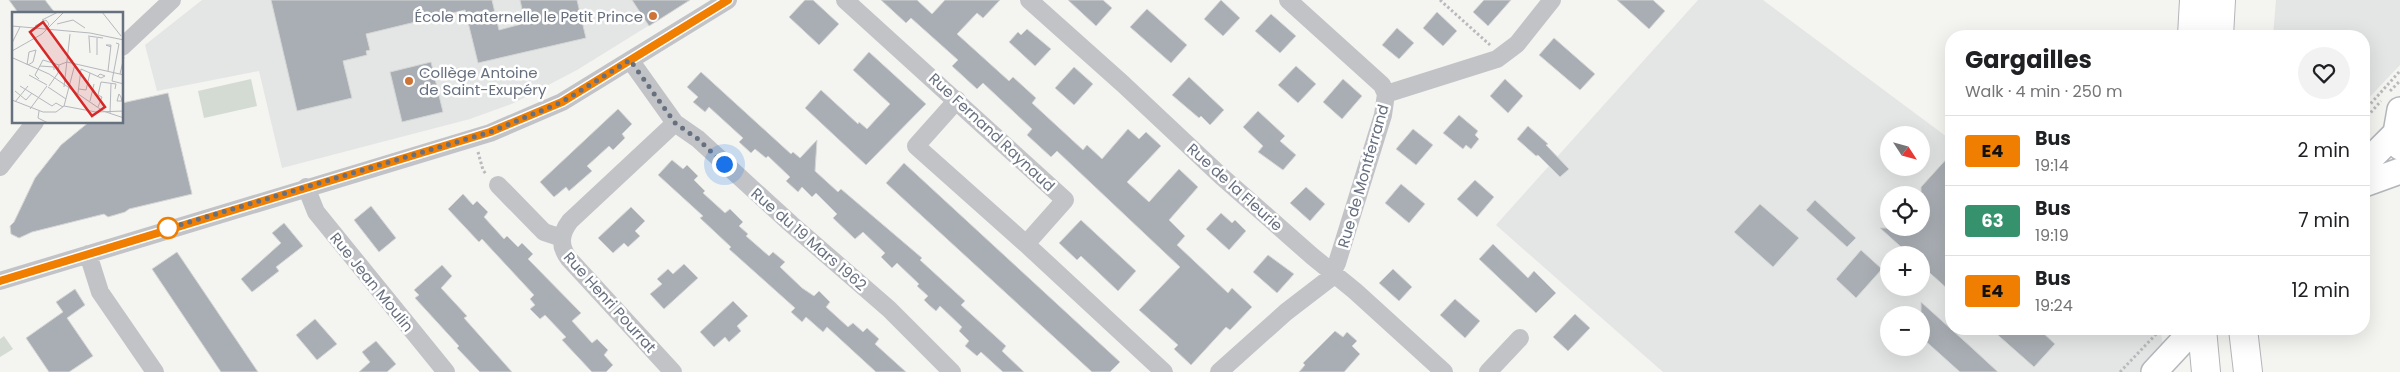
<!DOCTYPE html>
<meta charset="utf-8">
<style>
body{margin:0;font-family:Poppins,sans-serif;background:#f2f2f2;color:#202124;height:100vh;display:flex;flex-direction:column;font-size:19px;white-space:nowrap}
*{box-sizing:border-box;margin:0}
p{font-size:16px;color:#757577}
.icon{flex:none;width:28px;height:28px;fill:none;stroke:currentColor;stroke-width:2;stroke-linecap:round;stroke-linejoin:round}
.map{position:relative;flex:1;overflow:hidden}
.drawer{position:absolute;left:1945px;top:30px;width:425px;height:305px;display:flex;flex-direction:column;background:#fff;border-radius:20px;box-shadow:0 5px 20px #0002}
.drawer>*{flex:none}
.badge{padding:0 10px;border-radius:4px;font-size:18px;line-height:32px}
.needle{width:32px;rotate:126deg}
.fabs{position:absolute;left:1880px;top:126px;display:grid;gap:10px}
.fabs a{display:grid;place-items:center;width:50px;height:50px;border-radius:50%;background:#fff;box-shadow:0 5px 20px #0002;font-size:25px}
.you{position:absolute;width:25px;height:25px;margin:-12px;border:4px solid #fff;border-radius:50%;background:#1a73e8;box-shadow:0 0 0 8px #1a73e833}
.map>.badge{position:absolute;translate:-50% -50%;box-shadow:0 0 0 2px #fff}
.round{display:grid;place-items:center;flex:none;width:52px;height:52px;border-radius:26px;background:#f2f2f2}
.summary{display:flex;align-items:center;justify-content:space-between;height:85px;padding:0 20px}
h1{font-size:24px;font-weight:700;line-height:38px}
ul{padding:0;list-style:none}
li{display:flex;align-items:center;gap:15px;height:70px;padding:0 20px;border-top:1px solid #e0e0e0}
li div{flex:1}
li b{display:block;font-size:19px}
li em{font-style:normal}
li .badge{min-width:55px;font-weight:700;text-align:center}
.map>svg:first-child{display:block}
.built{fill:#e4e6e5;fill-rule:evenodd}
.green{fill:#d4dbd3}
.building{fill:#a9aeb4;stroke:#d5d6d4}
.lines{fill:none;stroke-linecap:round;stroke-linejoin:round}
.secondary-casing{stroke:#b3b6bb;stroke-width:28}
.highway-casing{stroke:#b3b5b9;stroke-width:30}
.path{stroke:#b8babc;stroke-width:3;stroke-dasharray:2.5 2.5;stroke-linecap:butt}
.street{stroke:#c1c3c6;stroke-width:18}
.secondary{stroke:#fff;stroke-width:25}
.highway{stroke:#fff;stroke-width:28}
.line-casing{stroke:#fff;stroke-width:11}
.line{stroke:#f07e00;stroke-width:8}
.walk{stroke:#67707f;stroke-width:5;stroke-dasharray:0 9}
.poi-dot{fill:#ce7437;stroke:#fff;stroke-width:2}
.stop-dot{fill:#fff;stroke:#f07e00;stroke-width:2.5}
.labels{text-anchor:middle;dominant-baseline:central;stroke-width:5;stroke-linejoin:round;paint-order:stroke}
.poi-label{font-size:15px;fill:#67707f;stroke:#fff;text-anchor:end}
.street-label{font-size:15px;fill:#67707f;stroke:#fff}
.inset-road{fill:none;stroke:#b4b7bc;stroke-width:1}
.view{fill:#d62828;fill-opacity:0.15;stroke:#d62828;stroke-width:2.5}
.inset-edge{fill:none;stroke:#67707f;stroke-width:2.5}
</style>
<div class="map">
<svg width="2400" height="372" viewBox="0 0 2400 372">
<rect width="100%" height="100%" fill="#f4f4f1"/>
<!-- built -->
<path class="built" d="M202 0H690L577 70 514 103 470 119 282 168 259 71 157 91 145 45Z
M1698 0H1763L1951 140V329H2160L2168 372H1663L1496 225ZM1889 135H1921V168H1889ZM1889 195H1921V228H1889ZM1889 255H1921V288H1889ZM1889 315H1921V348H1889Z
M2276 0H2400V65L2364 103V36H2273Z"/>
<!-- green -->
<path class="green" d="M251 79 257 106 204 118 198 91Z
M4 336 13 349 0 357V339Z"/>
<!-- building -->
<path class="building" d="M9 0H45L56 14H19Z
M271 0H492L499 30 525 23 520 0H577L586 38 478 63 465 10 366 34 370 50 366 51 367 55 343 61 352 98 297 111Z
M632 0H690L649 26Z
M805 0H813L839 24 819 45 789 17Z
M881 0H917L932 14 945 0H1000L983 18 977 13 957 34 1009 81 1013 77 1036 98 1032 103 1083 150 1087 145 1102 159 1128 129 1139 139 1146 132 1161 146 1127 182 1149 202 1179 169 1198 187 1169 220 1185 236 1177 245 1228 293 1232 288 1252 307 1230 330 1226 327 1191 365 1174 349 1178 345 1139 310 1180 267 1057 151 1051 157 1027 135 1032 129 983 83 977 89 952 66 958 60 911 18 906 23Z
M1068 0H1103L1112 8 1096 26Z
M1221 0 1240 18 1223 36 1204 19Z
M1484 0H1511L1488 26 1473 12Z
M1617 0H1653L1665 11 1649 29Z
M1147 9 1187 45 1171 63 1130 27Z
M1437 12 1457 31 1443 46 1423 28Z
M1271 14 1296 36 1280 53 1255 31Z
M1397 28 1414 43 1399 59 1382 45Z
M1027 29 1051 49 1035 66 1009 42 1018 32 1021 35Z
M1554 38 1595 74 1580 90 1539 55Z
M869 52 926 104 866 165 805 108 821 90 858 124 859 122 867 129 890 104 853 70Z
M431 62 443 112 402 122 390 72Z
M1296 66 1316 84 1298 103 1278 85Z
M1074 67 1093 84 1074 105 1055 88Z
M701 72 791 154 793 152 800 158 817 140 815 171 838 192 841 189 922 258 920 260 965 301 961 305 1006 346 1002 351 1024 372H1003L981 352 977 356 965 346 969 341 959 331 962 327 940 306 936 311 929 305 924 300 928 296 917 286 919 284 897 263 892 268 881 257 885 253 863 232 855 239 833 218 837 214 816 193 812 197 802 187 798 192 786 181 790 177 768 156 766 158 755 149 751 153 739 142 743 138 709 107 705 112 693 102 698 97 687 87Z
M1189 77 1224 110 1210 125 1201 116 1199 118 1172 95Z
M1343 79 1362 96 1342 119 1323 102Z
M1505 79 1523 96 1508 113 1490 96Z
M168 93 192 194 129 209 125 212 108 217 104 214 32 232 19 238 11 234 10 226 14 222 35 178 61 145 89 122H122V103Z
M618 109 632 124 622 134 625 138 613 150 609 146 587 166 592 171 569 191 566 187 554 197 540 182Z
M1258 111 1285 136 1280 141 1296 155 1283 170 1258 152 1263 146 1243 127Z
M1459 115 1478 131 1475 135 1479 139 1471 149 1466 145 1463 149 1443 133Z
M1528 126 1548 144 1546 145 1569 169 1560 177 1538 155 1536 156 1517 139Z
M1413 129 1433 145 1416 165 1396 149Z
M1951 154V292L1921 265V255H1910L1880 228H1921V187Z
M672 160 683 169 687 165 698 176 694 180 705 191 703 193 725 213 730 209 743 222 739 226 748 234 746 236 769 256 773 252 785 262 780 267 802 288 814 296 819 291 830 302 826 307 848 327 853 323 863 332 867 328 879 339 875 344 906 372H876L827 327 823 332 806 317 802 322 791 312 795 308 729 249 731 247 700 218 703 216 658 175Z
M904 163 1120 362 1110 372H1092L886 183Z
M1475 180 1494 197 1477 217 1457 199Z
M1401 184 1425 204 1409 223 1385 203Z
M1306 187 1325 204 1310 221 1290 203Z
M463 194 473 205 477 201 488 212 484 217 504 239 507 236 518 247 522 243 533 254 528 259 581 313 572 321 592 343 597 339 608 350 604 355 613 365 606 372H592L562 340 566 337 545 315 540 319 530 309 535 305 530 299 534 295 482 239 479 242 448 209Z
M1815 200 1856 238 1847 247 1806 210Z
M1760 204 1799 238 1773 267 1734 232Z
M371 206 396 238 379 252 354 220Z
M631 207 645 221 635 231 640 236 628 247 624 243 613 253 598 238Z
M1221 213 1232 223 1235 220 1246 231 1229 250 1206 229Z
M1081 220 1136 271 1118 291 1081 256 1077 260 1059 243Z
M284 223 303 246 276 267 279 271 252 292 241 279 281 243 272 233Z
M1493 244 1528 278 1534 271 1556 293 1536 313 1479 259Z
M1861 250 1882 269 1856 298 1836 279Z
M177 252 258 372H221L152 269Z
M1268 255 1294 274 1277 293 1253 272Z
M684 264 698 278 664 309 650 294 662 284 657 279 668 269 673 274Z
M442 265 452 276 441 288 467 316 464 318 512 372H480L457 348 459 346 415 298 419 295 414 290Z
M1393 269 1412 287 1399 301 1379 283Z
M75 289 85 305 67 318 93 356 69 372H49L26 338 63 312 56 302Z
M1455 299 1480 321 1465 338 1440 315Z
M733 301 748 316 737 326 741 331 729 342 725 337 714 347 700 332Z
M1921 302 1972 348 1998 372H1960L1921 337Z
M1575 314 1590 328 1568 351 1553 337Z
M315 319 337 344 317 360 296 335Z
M1991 329H2039L2055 344 2034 367Z
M1335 331 1343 337 1347 332 1357 341 1352 346 1360 354 1344 372H1299L1305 365 1303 363Z
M376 341 396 364 387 372H359L370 362 362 352Z"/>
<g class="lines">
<!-- secondary casing -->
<g class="secondary-casing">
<path id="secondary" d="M2400 110 2396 133 2400 147
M2364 165 2396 133
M2364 184 2400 171
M2154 372 2194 329"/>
</g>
<!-- highway casing -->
<g class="highway-casing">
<path id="highway" d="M2192 36 2194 0
M2219 36 2221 0
M2202 329 2206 372
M2243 329 2248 372"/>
</g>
<!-- path -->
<path class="path" d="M1440 0 1490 45
M2390 91 2400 81
M2364 111 2400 71
M2364 120 2381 101
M478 152 483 170 486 174
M2120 372 2161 329"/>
<!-- street -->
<path class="street" d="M845 0 1065 200 1026 244 1164 372
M1029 0 1123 84 1221 176 1312 256 1355 291 1444 372
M1288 0 1382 85 1386 94
M122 47 172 0
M630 60 675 123 698 139 791 224 889 309 952 372
M1386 94 1497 59 1517 44 1552 0
M957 100 916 146 1026 244
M0 167 35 122
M498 185 544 232 562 238
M306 187 316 212 446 372
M88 254 100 292 155 372
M0 281 490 133 562 102 728 0
M673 372 569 259C559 246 560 234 570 221L675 123
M1219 372 1286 312 1329 279 1337 263 1383 115 1386 94
M1488 372 1520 338"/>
<!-- secondary -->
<use href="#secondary" class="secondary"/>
<!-- highway -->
<use href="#highway" class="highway"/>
</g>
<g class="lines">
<!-- line casing -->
<g class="line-casing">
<path id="line" d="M0 281 490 132 562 102 728 0"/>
</g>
<!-- line -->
<use href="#line" class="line"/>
<!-- walk -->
<path class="walk" d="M168 228 166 229 490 132 562 102 630 60 675 123 698 139 724 164"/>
</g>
<!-- markers -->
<g class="poi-dot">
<circle cx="653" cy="16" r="5"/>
<circle cx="409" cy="81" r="5"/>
</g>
<circle class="stop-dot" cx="168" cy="228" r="10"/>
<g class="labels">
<!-- poi labels -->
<g class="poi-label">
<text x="643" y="16">École maternelle le Petit Prince</text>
<text x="419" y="72" text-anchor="start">Collège Antoine<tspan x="419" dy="17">de Saint-Exupéry</tspan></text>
</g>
<!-- street labels -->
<g class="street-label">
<text transform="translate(992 132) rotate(43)">Rue Fernand Raynaud</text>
<text transform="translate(1363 176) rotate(-74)">Rue de Montferrand</text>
<text transform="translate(1235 187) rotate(42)">Rue de la Fleurie</text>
<text transform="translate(809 239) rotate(41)">Rue du 19 Mars 1962</text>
<text transform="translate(372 282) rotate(51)">Rue Jean Moulin</text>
<text transform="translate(610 302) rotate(48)">Rue Henri Pourrat</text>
</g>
</g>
<!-- overview -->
<g transform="translate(12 12)">
<rect width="111" height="111" fill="#f4f4f1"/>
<path class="inset-road" d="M90 0 109 24M30 8 46 0M45 12 61 8 73 16M0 14 78 21 112 28M23 14 34 8 37 12 34 17M76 24 91 26M77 25 78 41M0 31 8 15M104 31 107 32 100 69 112 72M0 39 30 22 52 0M85 43V26M1 46 37 62 91 99 112 106M31 48 47 53 55 50M55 50 112 63M15 53 17 40 24 38 21 50 16 53M28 54 42 55V58M69 57 87 65 89 66 93 64 88 62 85 65M96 59 99 33H94L99 35M108 62 112 45M17 63 35 73M27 67 23 63 31 48M8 74 40 94 44 91 51 95M37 74 46 61 47 53M36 75 54 87M52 75 58 22M67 77 74 78 78 61M3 79 14 88 20 81M66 81 69 57M0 88 31 100H44L52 94M78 89 82 72M109 89H105L107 82 109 85 110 90M3 90 16 74M52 94 84 100 112 99M52 94 63 52M86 95 90 85 86 83 89 70 104 72 103 77M18 97 35 74M27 99 26 106 36 111M98 101 99 72"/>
<path class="view" d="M31 10 93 95 80 104 18 20Z"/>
<rect width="111" height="111" class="inset-edge"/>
</g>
</svg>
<div class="fabs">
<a><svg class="needle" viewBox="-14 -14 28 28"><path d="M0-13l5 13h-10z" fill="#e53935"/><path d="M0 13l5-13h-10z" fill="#757577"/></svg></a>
<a><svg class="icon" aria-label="locate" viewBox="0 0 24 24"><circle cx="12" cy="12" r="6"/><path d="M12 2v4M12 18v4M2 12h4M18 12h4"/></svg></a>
<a>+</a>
<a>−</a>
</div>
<div class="you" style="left:724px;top:164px"></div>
<section class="drawer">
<div class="summary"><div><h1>Gargailles</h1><p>Walk · 4 min · 250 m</p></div><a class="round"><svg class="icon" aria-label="heart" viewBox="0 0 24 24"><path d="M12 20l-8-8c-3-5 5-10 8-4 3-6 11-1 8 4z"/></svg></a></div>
<ul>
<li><span class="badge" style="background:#f07e00;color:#111">E4</span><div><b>Bus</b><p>19:14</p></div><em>2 min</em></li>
<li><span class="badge" style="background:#36916d;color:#fff">63</span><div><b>Bus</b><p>19:19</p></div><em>7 min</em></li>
<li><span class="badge" style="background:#f07e00;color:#111">E4</span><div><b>Bus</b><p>19:24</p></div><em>12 min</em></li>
</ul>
</section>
</div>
